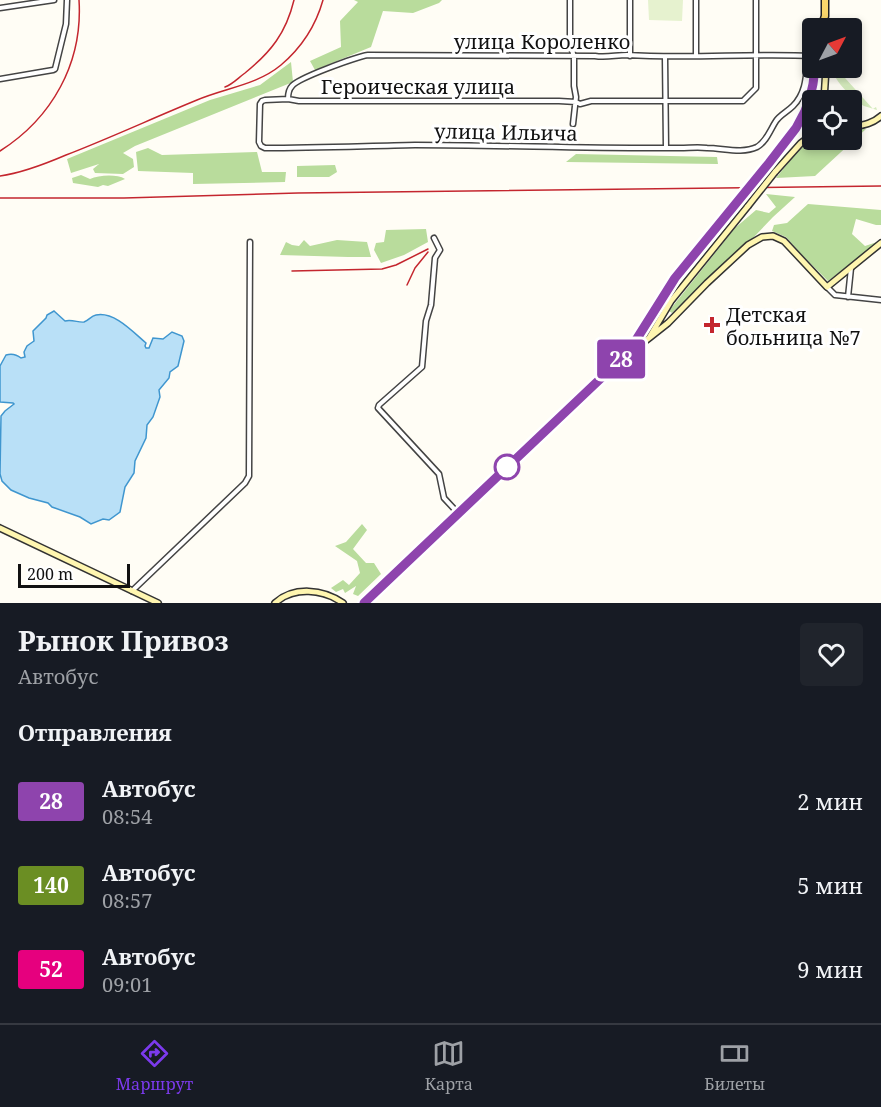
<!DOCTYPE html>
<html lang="ru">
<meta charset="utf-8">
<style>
body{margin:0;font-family:"Noto Serif",serif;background:#20242c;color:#f1f3f6;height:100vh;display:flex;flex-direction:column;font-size:22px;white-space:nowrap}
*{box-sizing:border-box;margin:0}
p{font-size:20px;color:#9ea1a6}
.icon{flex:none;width:33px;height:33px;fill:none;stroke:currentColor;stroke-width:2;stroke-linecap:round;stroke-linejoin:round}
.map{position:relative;height:603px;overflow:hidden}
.sheet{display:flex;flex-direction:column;background:#171b24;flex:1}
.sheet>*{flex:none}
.badge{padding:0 12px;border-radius:4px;font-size:21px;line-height:39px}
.needle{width:39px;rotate:49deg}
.controls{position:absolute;left:802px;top:18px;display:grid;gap:12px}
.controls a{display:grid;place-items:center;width:60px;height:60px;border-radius:6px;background:#171b24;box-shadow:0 3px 9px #0003;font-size:30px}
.scale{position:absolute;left:18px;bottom:15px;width:112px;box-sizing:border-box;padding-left:6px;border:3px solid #111;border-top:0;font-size:16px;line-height:21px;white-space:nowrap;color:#111;-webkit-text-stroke:4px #fff;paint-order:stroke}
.map>.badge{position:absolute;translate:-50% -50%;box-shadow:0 0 0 3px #fff}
h2{padding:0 18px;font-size:22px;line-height:54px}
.round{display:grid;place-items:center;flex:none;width:63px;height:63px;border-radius:6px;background:#20242c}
.summary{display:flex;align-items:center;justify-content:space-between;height:102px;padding:0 18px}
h1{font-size:28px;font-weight:700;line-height:45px}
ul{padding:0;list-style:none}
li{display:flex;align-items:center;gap:18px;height:84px;padding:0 18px}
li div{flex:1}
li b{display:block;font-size:22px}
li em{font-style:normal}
li .badge{min-width:66px;font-weight:700;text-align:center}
.dock{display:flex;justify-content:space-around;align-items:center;height:84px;border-top:2px solid #363941;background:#171b24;font-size:16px;color:#9ea1a6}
.dock a{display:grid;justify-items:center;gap:3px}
.dock .current{color:#7c3aed}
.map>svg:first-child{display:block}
.green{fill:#d5ebbd}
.forest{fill:#b9dc9c}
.pitch{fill:#e6f2cf}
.water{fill:#b9e0f7;stroke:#3f96cf;stroke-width:1.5}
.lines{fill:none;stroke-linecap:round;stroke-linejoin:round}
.street-casing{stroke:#444;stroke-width:7}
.secondary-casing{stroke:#333;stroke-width:8}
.primary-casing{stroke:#222;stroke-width:9}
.street{stroke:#fff;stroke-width:4}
.secondary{stroke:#fff6b0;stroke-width:5}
.primary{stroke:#f9d66b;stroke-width:6}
.rail{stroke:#c4262e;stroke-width:1.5}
.secondary-bridge-casing{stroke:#333;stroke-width:8;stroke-linecap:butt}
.primary-bridge-casing{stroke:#222;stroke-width:9;stroke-linecap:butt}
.secondary-bridge{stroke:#fff6b0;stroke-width:5}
.primary-bridge{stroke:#f9d66b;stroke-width:6}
.line-casing{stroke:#fff;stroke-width:14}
.line{stroke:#8e44ad;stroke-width:9}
.poi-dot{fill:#c4262e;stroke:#fff;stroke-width:2}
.stop-dot{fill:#fff;stroke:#8e44ad;stroke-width:3}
.labels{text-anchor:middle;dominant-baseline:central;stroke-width:6;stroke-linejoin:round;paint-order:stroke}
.street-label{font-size:20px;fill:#111;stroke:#fff}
.poi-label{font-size:20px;fill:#111;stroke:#fff;text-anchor:start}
</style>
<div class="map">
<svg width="881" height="603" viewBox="0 0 881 603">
<rect width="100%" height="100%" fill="#fffdf5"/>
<!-- green -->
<path class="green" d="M831 68H836L873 109 876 107 877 110 864 106 857 102 860 98 857 96 854 99C844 89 836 81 831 68Z"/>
<!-- forest -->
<path class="forest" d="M354 0H442L439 3 413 13 383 11 371 47 315 70 310 61 341 47 340 21 358 2Z
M291 62 293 82 135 146 123 153 133 159 134 167 123 174 95 173 93 169 99 164 71 173 67 159 210 100 260 85Z
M866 129 815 176 776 178 805 142 813 137V140H852V130Z
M148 148 162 155 257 152 262 172H286L285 182 193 184V173L138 171 136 152Z
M576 154 717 157 718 164 566 162Z
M335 165 337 172 329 177H297V166Z
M81 175 90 179C99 175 117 174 125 179L108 186 103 185 98 187 73 183 72 178Z
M766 194 795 197 773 217 753 238 672 313 669 311 735 228 756 210 769 213 776 207Z
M808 204 881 210V225H876L856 219 852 234 865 246 880 241 828 281 802 255 786 237 772 231 774 225 787 223Z
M426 229 428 242 404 255 381 263 374 250 376 243 384 242 386 230Z
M304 240 310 246 337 240 367 242 371 257H348L280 255 286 242 292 245 299 246Z
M362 524 367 530 353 549 366 563H374L381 574 358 596 353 594 356 586 345 593 343 589 336 592 331 588 343 580 349 585 360 573 357 561 335 546 346 542Z"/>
<!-- pitch -->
<path class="pitch" d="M648 0H683L682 21 649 20Z"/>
<!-- water -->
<path class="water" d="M54 311 65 321C72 319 79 323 84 322 89 320 91 316 96 315 114 311 133 332 146 343L145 346 146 348H149L153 338 163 339 172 332 182 336 184 341 178 366 170 372 169 378 159 390 160 397 153 417 147 425 146 438 135 461 134 473 125 487 120 512 109 520 103 519 91 524 80 517 52 507 48 503 29 498 11 490 2 481 0 474 1 416 5 411 14 404 13 403 0 402V366L6 355C12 353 16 354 21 358L25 357 24 352 27 346 34 341 33 331 46 318 47 315Z"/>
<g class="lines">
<!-- street casing -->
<g class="street-casing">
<path id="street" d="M570 0V43L574 57V86L576 97 573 124
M630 0V56
M756 0V88L743 101H591L580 104 576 102 559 101H299L288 99 265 100 262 101 260 104 259 142 261 146 265 148C315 148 365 146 415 145 504 145 592 149 680 148 689 148 698 147 707 148 723 148 742 154 757 147 767 141 770 130 776 121 780 115 787 112 793 106 807 92 806 74 808 55
M0 8 54 0
M696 56V0
M665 57 666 148
M0 79 53 70 55 69 66 24 67 0
M288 99C288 95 289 89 292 86 298 78 356 57 368 55L595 56C606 58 616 55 627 55 689 59 751 53 813 56
M434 238 440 250 435 258 431 305 426 321 422 367 379 405 378 408 439 474 444 498 458 513
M827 287 835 295 881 300
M848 297 851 268
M132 591 245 483 249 476 250 242"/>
</g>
<!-- secondary casing -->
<g class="secondary-casing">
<path id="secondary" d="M824 100 826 68
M852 127C863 125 872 124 881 116
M775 172 801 143 813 134
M649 338 668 323 707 283 748 245 762 237 773 236 784 241 827 287 881 243
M622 359 649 338 671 301 748 206
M0 528 158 603
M275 603C294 586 323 589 343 603"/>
</g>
<!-- primary casing -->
<g class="primary-casing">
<path id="primary" d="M821 28 825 16V0
M790 136C805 114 813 94 815 68
M364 603 617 363 636 340 672 282 692 258"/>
</g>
<!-- street -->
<use href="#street" class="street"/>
<!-- secondary -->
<use href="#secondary" class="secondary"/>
<!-- primary -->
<use href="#primary" class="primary"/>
<!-- rail -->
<path class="rail" d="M225 87C233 84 238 78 245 73 271 52 286 33 294 0
M0 151C52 118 83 63 79 0
M0 176C22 173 45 164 66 155 110 138 153 118 197 100 225 88 257 85 281 65 301 48 316 25 323 0
M0 198H124L298 193 881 186
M292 271 382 269 396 265 428 249
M407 285 415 268 428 252"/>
<!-- secondary-bridge casing -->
<g class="secondary-bridge-casing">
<path id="secondary-bridge" d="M748 206 775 172"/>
</g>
<!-- primary-bridge casing -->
<g class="primary-bridge-casing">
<path id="primary-bridge" d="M692 258 790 136"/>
</g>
<!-- secondary-bridge -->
<use href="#secondary-bridge" class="secondary-bridge"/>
<!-- primary-bridge -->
<use href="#primary-bridge" class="primary-bridge"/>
</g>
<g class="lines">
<!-- line casing -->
<g class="line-casing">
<path id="line" d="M364 603 617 363 636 340 675 278 769 163 796 128 805 111 810 97 813 84 815 68"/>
</g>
<!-- line -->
<use href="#line" class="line"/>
</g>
<!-- markers -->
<path class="poi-dot" d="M709 316h6v6h6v6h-6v6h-6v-6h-6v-6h6z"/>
<circle class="stop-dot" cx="507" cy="467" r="12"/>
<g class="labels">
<!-- street labels -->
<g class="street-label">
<text x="542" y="41">улица Короленко</text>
<text x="418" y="86">Героическая улица</text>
<text transform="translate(506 132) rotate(1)">улица Ильича</text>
</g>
<!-- poi labels -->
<g class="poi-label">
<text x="726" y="314">Детская<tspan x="726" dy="23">больница №7</tspan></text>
</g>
</g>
</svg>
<div class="controls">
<a><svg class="needle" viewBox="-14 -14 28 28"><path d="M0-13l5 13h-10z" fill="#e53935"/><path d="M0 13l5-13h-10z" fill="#9ea1a6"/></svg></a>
<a><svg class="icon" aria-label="locate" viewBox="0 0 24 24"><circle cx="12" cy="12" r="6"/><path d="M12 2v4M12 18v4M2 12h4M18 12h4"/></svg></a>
</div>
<div class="scale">200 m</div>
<b class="badge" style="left:621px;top:359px;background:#8e44ad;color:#fff">28</b>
</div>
<section class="sheet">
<div class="summary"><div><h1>Рынок Привоз</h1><p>Автобус</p></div><a class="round"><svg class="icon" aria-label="heart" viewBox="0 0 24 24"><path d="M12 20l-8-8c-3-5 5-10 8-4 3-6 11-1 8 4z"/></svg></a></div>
<h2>Отправления</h2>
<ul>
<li><span class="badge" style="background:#8e44ad;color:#fff">28</span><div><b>Автобус</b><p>08:54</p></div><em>2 мин</em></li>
<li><span class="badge" style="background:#6b8e23;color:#fff">140</span><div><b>Автобус</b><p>08:57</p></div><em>5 мин</em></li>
<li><span class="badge" style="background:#e6007e;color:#fff">52</span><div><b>Автобус</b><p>09:01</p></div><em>9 мин</em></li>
</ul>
</section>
<nav class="dock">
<a class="current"><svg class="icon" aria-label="directions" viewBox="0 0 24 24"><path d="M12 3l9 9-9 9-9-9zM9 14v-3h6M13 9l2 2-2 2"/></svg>Маршрут</a>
<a><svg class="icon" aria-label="map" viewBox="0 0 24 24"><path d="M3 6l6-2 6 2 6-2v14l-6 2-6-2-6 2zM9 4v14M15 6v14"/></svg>Карта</a>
<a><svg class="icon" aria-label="tickets" viewBox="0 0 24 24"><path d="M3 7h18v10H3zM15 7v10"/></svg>Билеты</a>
</nav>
